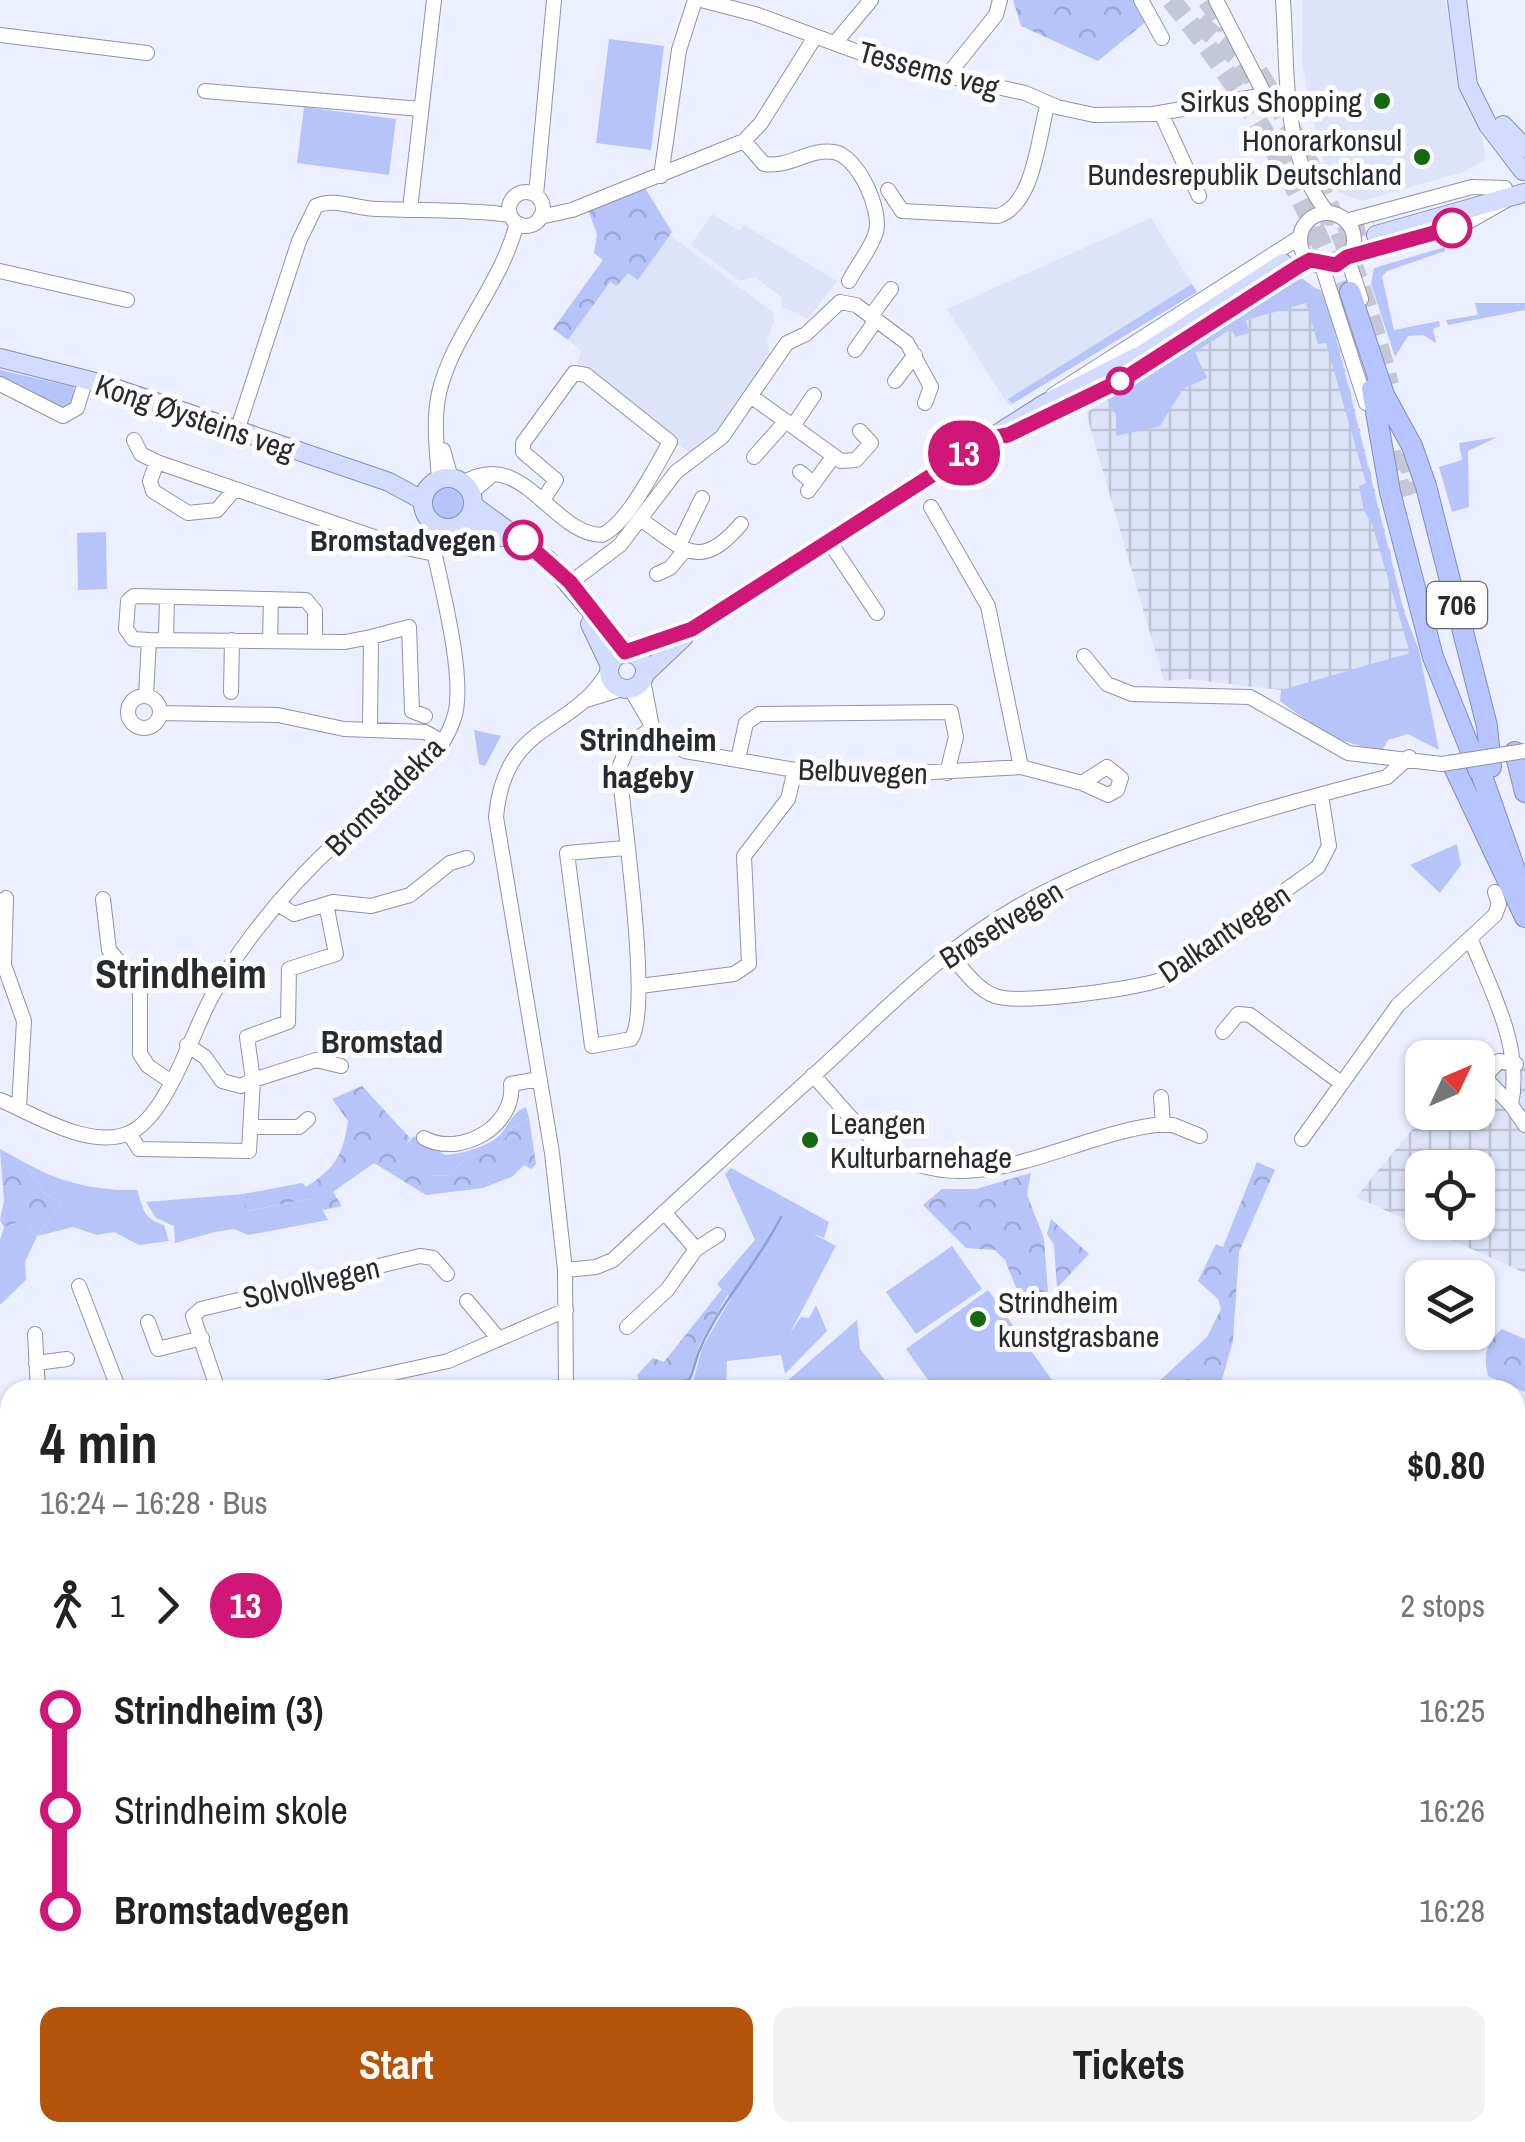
<!DOCTYPE html>
<meta charset="utf-8">
<style>
body{margin:0;font-family:"Archivo Narrow",sans-serif;background:#f2f2f2;color:#222;height:100vh;display:flex;flex-direction:column;font-size:38px;white-space:nowrap}
*{box-sizing:border-box;margin:0}
p{font-size:32px;color:#767676}
.icon{flex:none;width:55px;height:55px;fill:none;stroke:currentColor;stroke-width:2;stroke-linecap:round;stroke-linejoin:round}
.map{position:relative;flex:1;overflow:hidden}
.side{position:absolute;left:0px;top:1380px;width:1525px;height:762px;display:flex;flex-direction:column;background:#fff;border-radius:30px 30px 0 0;box-shadow:0 2px 8px #0004}
.side>*{flex:none}
.badge{padding:0 20px;border-radius:32px;font-size:35px;line-height:65px}
.needle{width:65px;rotate:46deg}
.controls{position:absolute;left:1405px;top:1040px;display:grid;gap:20px}
.controls a{display:grid;place-items:center;width:90px;height:90px;border-radius:20px;background:#fff;box-shadow:0 2px 8px #0004;font-size:50px}
.map>.badge{position:absolute;translate:-50% -50%;box-shadow:0 0 0 5px #fff}
.legs{display:flex;align-items:center;gap:15px;height:110px;padding:0 40px;font-size:32px}
.legs p{margin-inline-start:auto}
.headline{display:flex;align-items:center;justify-content:space-between;height:170px;padding:0 40px}
h1{font-size:55px;font-weight:700;line-height:75px}
.action{display:flex;gap:20px;margin-top:auto;padding:20px 40px}
.action a{flex:1;height:115px;border-radius:20px;background:#b45309;color:#fff;font-size:40px;font-weight:700;line-height:115px;text-align:center}
.action a+a{background:#f2f2f2;color:#222}
ul{padding:0 40px;list-style:none}
li{display:flex;align-items:center;gap:35px;height:100px;font-size:38px}
li i{display:grid;place-items:center;width:15px;height:100%;margin:0 12px;background:currentColor}
li i::after{content:'';width:25px;height:25px;margin:-12px;border:8px solid;border-radius:50%;background:#fff}
li p{margin-inline-start:auto}
li:first-child i{background:linear-gradient(#0000 50%,currentColor 0)}
li:last-child i{background:linear-gradient(currentColor 50%,#0000 0)}
.map>svg:first-child{display:block}
.built{fill:#dde3f8}
.industrial{fill:url(#industrial-grid);fill-rule:evenodd}
.green{fill:#b6c4fa}
.forest{fill:url(#forest-crowns)}
.lines{fill:none;stroke-linecap:round;stroke-linejoin:round}
.stream{stroke:#8c9de2;stroke-width:2.5}
.major-tunnel{stroke:#c4c8d6;stroke-width:18;stroke-dasharray:18 9;stroke-linecap:butt}
.highway-tunnel{stroke:#c4c8d6;stroke-width:20;stroke-dasharray:20 10;stroke-linecap:butt}
.minor-casing{stroke:#8f94a6;stroke-width:16}
.major-casing{stroke:#848eb7;stroke-width:20}
.highway-casing{stroke:#848eb7;stroke-width:22}
.minor{stroke:#fff;stroke-width:14}
.major{stroke:#d3dcff;stroke-width:18}
.highway{stroke:#b6c4ff;stroke-width:20}
.minor-bridge-casing{stroke:#8f94a6;stroke-width:16;stroke-linecap:butt}
.minor-bridge{stroke:#fff;stroke-width:14}
.line-1-casing{stroke:#fff;stroke-width:22}
.line-1{stroke:#d01778;stroke-width:15}
.poi-dot{fill:#12690f;stroke:#fdfdfd;stroke-width:4}
.stop-1-dot{fill:#fff;stroke:#d01778;stroke-width:5}
.labels{text-anchor:middle;dominant-baseline:central;stroke-width:10;stroke-linejoin:round;paint-order:stroke}
.shield{fill:#fdfdfd;stroke:#68696e;stroke-width:2.5}
.shield-label{font-size:28px;font-weight:bold;fill:#282a31}
.street-label{font-size:30px;fill:#282a31;stroke:#fdfdfd}
.poi-label{font-size:30px;fill:#282a31;stroke:#fdfdfd;text-anchor:end}
.stop-label{font-size:30px;font-weight:bold;fill:#282a31;stroke:#fdfdfd;text-anchor:end}
.neighbourhood-label{font-size:32px;font-weight:bold;fill:#282a31;stroke:#fdfdfd}
.district-label{font-size:40px;font-weight:bold;fill:#282a31;stroke:#fdfdfd}
</style>
<div class="map">
<svg width="1525" height="2142" viewBox="0 0 1525 2142">
<defs>
<pattern id="industrial-grid" width="8" height="8" patternUnits="userSpaceOnUse" patternTransform="scale(2.5)"><rect width="8" height="8" fill="#dde3f8"/><path d="M0 4h8M4 0v8" fill="none" stroke="#bec3d5"/></pattern>
<pattern id="forest-crowns" width="20" height="18" patternUnits="userSpaceOnUse" patternTransform="scale(2.5)"><rect width="20" height="18" fill="#b6c4fa"/><path d="M2 6a3 3 0 1 1 6 0M12 15a3 3 0 1 1 6 0" fill="none" stroke="#9ca9d7"/></pattern>
</defs>
<rect width="100%" height="100%" fill="#ebefff"/>
<!-- built -->
<path class="built" d="M1302 0H1445L1460 82 1480 128 1486 159 1463 172 1362 201 1339 193 1328 179 1309 102 1302 61Z
M712 214 740 231 744 225 837 281 808 319 782 307 781 297 755 277 740 281 691 245Z
M1151 218 1195 289 1009 406 947 309Z
M670 235 773 312 774 321 767 340 771 359 726 425 691 454 577 364 581 351 568 340 610 281 628 272 638 279Z
M1515 1667H1525V1993L1515 2004Z"/>
<!-- industrial -->
<path class="industrial" d="M1293 280 1326 292 1415 652 1281 690 1187 679 1164 681 1086 413Z
M1504 1051 1525 1062V1273L1356 1197 1426 1113 1478 1112V1074ZM1422 1168H1478V1222H1422Z
M10 1924V2132H768L769 2142H130L0 2134V1935Z"/>
<!-- green -->
<path class="green" d="M609 39 664 46 651 150 596 143Z
M304 107 396 119 389 175 297 163Z
M1445 247V251L1387 271 1382 277 1394 330 1439 321 1440 326 1433 329 1436 343 1423 335 1408 336 1395 357 1371 284 1374 268Z
M1303 279 1322 293 1331 318 1404 612 1419 650 1439 750 1408 734 1388 740 1381 752 1327 736 1280 701 1281 690 1410 653 1372 524 1364 511 1359 486 1366 483 1326 343 1318 344 1306 303 1246 320 1249 333 1236 337 1231 329 1195 352 1207 378 1183 389 1160 426 1116 436V415L1106 397 1121 392 1291 280Z
M1192 284 1197 292 1012 404 1008 399Z
M1475 303H1525V310L1448 325 1446 320 1478 315Z
M0 370 74 387 73 404 64 409C42 399 25 384 0 378Z
M1497 437 1468 451 1469 507 1452 512 1439 467 1462 460 1459 443Z
M430 503a18 18 0 1 1 36 0a18 18 0 1 1-36 0Z
M106 532 107 589 78 590 77 533Z
M474 730 501 736 485 766 479 764Z
M1457 844 1461 865 1440 893 1410 865Z
M526 1107 529 1118 511 1129 497 1151 466 1157 451 1175 429 1176 403 1148 414 1136 445 1155C462 1154 486 1147 499 1136 510 1125 511 1113 526 1107Z
M22 1161C58 1182 95 1191 137 1190 144 1209 142 1218 164 1225L169 1241 139 1245 114 1232 97 1235 73 1227 37 1236 25 1262 26 1280 0 1305V1240L4 1227 24 1220 37 1236 62 1202 45 1194Z
M731 1168 829 1222 824 1238 812 1233 836 1246 790 1333 801 1317 809 1318 816 1305 827 1331 785 1374 781 1355 727 1361 726 1390H684L693 1382 702 1348 731 1298 717 1284 755 1240 725 1174Z
M243 1194 247 1211 309 1199 319 1204 328 1220 248 1235 234 1229 215 1232 175 1243 174 1226 156 1218 146 1202Z
M952 1246 982 1289 916 1334 886 1292Z
M988 1290 1059 1390H935L906 1349Z
M857 1320 860 1349 893 1390H777Z"/>
<!-- forest -->
<path class="forest" d="M1013 0H1136L1148 20 1098 61 1021 26Z
M642 183 672 232 638 280 628 273 617 286 610 282 568 340 553 329 603 260 594 253 597 234 586 205Z
M362 1086 410 1138 404 1148 429 1176 451 1175 466 1157 497 1150 511 1129 529 1118 536 1164 531 1169 524 1165 513 1176 483 1188 426 1195 374 1163 333 1192 342 1206 323 1210 309 1199 246 1211 243 1194 302 1183 306 1187C335 1168 343 1156 348 1121L332 1099Z
M0 1149 22 1161 45 1194 62 1202 37 1236 24 1220 4 1227 0 1220 4 1201Z
M1257 1162 1275 1170 1239 1252 1233 1341 1219 1390H1157L1156 1384 1207 1337 1221 1309 1218 1299 1198 1281 1216 1244 1223 1247Z
M1031 1173 1027 1194 1044 1239 1048 1292 1019 1295 1005 1260 995 1250 966 1248 923 1205 942 1189H976Z
M1051 1219 1089 1254 1057 1288 1054 1245 1047 1234Z
M722 1289 728 1294 699 1346 689 1380 677 1390H637L641 1387 637 1375 653 1358 664 1362Z
M1502 1329 1525 1339V1392L1488 1376C1483 1355 1486 1343 1502 1329Z
M970 2132H1059V2133L1058 2142H966Z"/>
<g class="lines">
<!-- stream -->
<path class="stream" d="M681 1390C694 1379 693 1365 700 1349 721 1301 758 1263 781 1217"/>
<!-- major-tunnel -->
<path class="major-tunnel" d="M1304 239a23 23 0 1 1 46 0a23 23 0 1 1-46 0Z
M1347 230 1374 224"/>
<!-- highway-tunnel -->
<path class="highway-tunnel" d="M1171 0C1247 92 1310 201 1349 314
M1207 0 1227 27
M1198 22 1241 61 1254 79
M1258 72C1319 169 1362 273 1389 385
M1391 452 1403 497
M1406 452 1416 493"/>
<!-- minor casing -->
<g class="minor-casing">
<path id="minor" d="M701 0 755 14 888 63 1025 93 1057 107 1094 115 1153 114 1265 95 1216 0
M1141 0 1162 38
M1283 0C1288 69 1281 157 1328 213
M0 35 147 53
M835 43 871 0
M946 77 996 15 1000 0
M205 91 421 109
M1161 113 1199 196
M744 141 764 164C790 168 809 148 834 152 858 156 882 210 876 232 871 249 857 265 849 281
M661 176 679 50 695 0
M888 190 902 211 998 216C1035 204 1038 136 1048 103
M509 209a17 17 0 1 1 34 0a17 17 0 1 1-34 0Z
M536 195 554 0
M410 209 434 0
M1300 240a27 27 0 1 1 54 0a27 27 0 1 1-54 0Z
M540 217 572 210 744 141 761 123 815 37
M1346 221 1472 187 1505 188
M1347 257 1361 299
M1347 257 1461 226 1505 201
M1322 266 1366 403
M0 271 127 300
M871 316 891 289
M855 350 876 320
M895 381 915 355
M0 384 63 416 77 408 86 379
M1053 395 1300 237
M752 397 841 461 856 460 871 443 860 431
M1076 400 1122 380 1310 260
M793 426 814 395
M237 431 299 241 316 206C334 197 357 209 377 209 423 211 466 209 510 215
M134 440 141 454 157 462 406 548 435 554
M443 450 451 478
M754 457 786 421
M157 462 150 481 153 491 188 513 217 510 235 489
M800 472 813 483
M439 479C437 452 433 420 439 393 452 335 500 288 517 223
M463 483C523 446 551 534 602 535 628 523 655 468 670 442L586 375 574 373 523 443V452L556 480 543 500
M808 491 833 457
M471 493 492 475
M931 507 988 606 1021 767
M640 519C684 549 699 573 741 524
M829 541 877 613
M679 545 702 498
M435 553 446 528
M657 574 670 568 685 550
M570 583 620 545 676 472 722 437 787 343 806 334 840 302 856 305 907 343 931 387 925 403
M371 637 409 627 412 711 425 716
M166 638 167 597
M149 640 133 639 126 629 128 601 134 596 306 600 315 611V642
M270 641 271 599
M1084 656 1107 684 1132 694 1250 697 1348 753 1442 764
M643 680 652 727
M630 688 657 734 685 751 795 770 863 776 1021 767 1082 783 1108 795 1117 790 1121 778 1107 767 1082 783
M231 692 232 640
M146 696 149 640 345 642 371 637 370 730
M128 712a16 16 0 1 1 32 0a16 16 0 1 1-32 0Z
M583 701 625 688
M160 713 278 715 344 729 425 732 443 742
M738 759 746 723 759 714 951 712 956 737 947 773
M625 848 567 853 592 1046 631 1039C652 1011 623 815 619 768L628 746 653 727
M6 898 4 965 24 1021 19 1108
M103 899 109 950 140 987V1054L148 1066 170 1081
M278 904 294 914 333 902 371 906 410 895 450 863 467 858
M326 904 336 954 289 969 288 1022 247 1037 253 1080 316 1060 341 1066
M1471 940C1492 993 1523 1047 1511 1105L1525 1125
M949 953C962 968 976 989 995 996 1019 1005 1134 989 1160 980L1318 867 1329 846 1321 795
M640 986 734 974 749 964 744 856 788 799 795 770
M1223 1032 1238 1014 1250 1015 1341 1083
M813 1075C835 1099 857 1128 883 1147 968 1207 1065 1137 1155 1125H1173L1200 1136
M1161 1097 1163 1125
M0 1100C36 1115 90 1150 129 1133 166 1118 192 1033 211 998 223 976 237 955 253 934 278 901 309 867 340 839 378 804 438 769 454 718 467 680 440 581 431 538L434 524
M1511 1105 1487 1080 1488 1073 1499 1061 1516 1064
M251 1127H299L308 1119
M129 1133 139 1149 249 1151 253 1080 241 1086 222 1081 205 1057 187 1045
M424 1138C460 1158 516 1126 511 1084L539 1079
M1302 1139 1398 1005 1495 915 1499 904 1495 892
M696 1249 718 1235
M565 1270 596 1267 613 1260C679 1198 746 1137 813 1076 879 1016 939 952 1017 907 1120 848 1270 807 1387 777L1409 757
M79 1286 119 1390
M467 1301 498 1338
M148 1322 158 1349 202 1338
M627 1327 667 1290 696 1249 664 1212
M35 1334 38 1390
M36 1363 67 1359
M218 1390 193 1316 201 1309 420 1256 433 1258 447 1274
M315 1390 448 1361 566 1310
M566 1390 565 1270 552 1153 496 817C505 719 572 735 609 670
M0 1415 10 1414
M1515 1662 1525 1661
M0 1962 10 1963
M1290 2132 1307 2142
M542 2142 543 2132"/>
</g>
<!-- major casing -->
<g class="major-casing">
<path id="major" d="M1457 0 1468 85 1488 125 1523 171
M1503 125 1525 148
M1376 235 1524 193
M0 358 103 384 389 482 422 500
M1129 363 1283 263
M423 503a25 25 0 1 1 50 0a25 25 0 1 1-50 0Z
M473 505 548 560 625 652
M464 522 501 537
M590 624 610 666
M631 653 691 629 1044 404 1136 357
M609 671a18 18 0 1 1 36 0a18 18 0 1 1-36 0Z
M645 674 684 637
M1515 2020 1525 2011
M1515 2037 1525 2028
M1366 2142 1386 2132"/>
</g>
<!-- highway casing -->
<g class="highway-casing">
<path id="highway" d="M1350 292 1384 395 1412 446 1426 486 1487 726 1491 767
M1372 389 1390 492 1433 657 1479 771
M1515 752 1525 792
M1476 759 1525 898
M1453 765 1525 917
M1408 2142 1414 2132"/>
</g>
<!-- minor -->
<use href="#minor" class="minor"/>
<!-- major -->
<use href="#major" class="major"/>
<!-- highway -->
<use href="#highway" class="highway"/>
<!-- minor-bridge casing -->
<g class="minor-bridge-casing">
<path id="minor-bridge" d="M1442 764 1525 751"/>
</g>
<!-- minor-bridge -->
<use href="#minor-bridge" class="minor-bridge"/>
</g>
<g class="lines">
<!-- line-1 casing -->
<g class="line-1-casing">
<path id="line-1" d="M523 540 570 582 625 652 692 629 990 438 1008 435 1122 380 1299 266 1310 260 1336 265 1347 257 1452 228"/>
</g>
<!-- line-1 -->
<use href="#line-1" class="line-1"/>
</g>
<!-- markers -->
<g class="poi-dot">
<circle cx="1382" cy="101" r="10"/>
<circle cx="1422" cy="157" r="10"/>
<circle cx="810" cy="1140" r="10"/>
<circle cx="978" cy="1319" r="10"/>
</g>
<g class="stop-1-dot">
<circle cx="1452" cy="228" r="18"/>
<circle cx="1120" cy="381" r="12"/>
<circle cx="523" cy="540" r="18"/>
</g>
<g class="labels">
<!-- shield labels -->
<rect class="shield" x="1427" y="582" width="60" height="46" rx="8"/>
<g class="shield-label">
<text x="1457" y="605">706</text>
</g>
<!-- street labels -->
<g class="street-label">
<text transform="translate(929 69) rotate(15)">Tessems veg</text>
<text transform="translate(195 417) rotate(19)">Kong Øysteins veg</text>
<text transform="translate(863 771) rotate(2)">Belbuvegen</text>
<text transform="translate(384 796) rotate(-45)">Bromstadekra</text>
<text transform="translate(1001 924) rotate(-32)">Brøsetvegen</text>
<text transform="translate(1224 933) rotate(-34)">Dalkantvegen</text>
<text transform="translate(311 1282) rotate(-13)">Solvollvegen</text>
</g>
<!-- poi labels -->
<g class="poi-label">
<text x="1362" y="101">Sirkus Shopping</text>
<text x="1402" y="140">Honorarkonsul<tspan x="1402" dy="34">Bundesrepublik Deutschland</tspan></text>
<text x="830" y="1123" text-anchor="start">Leangen<tspan x="830" dy="34">Kulturbarnehage</tspan></text>
<text x="998" y="1302" text-anchor="start">Strindheim<tspan x="998" dy="34">kunstgrasbane</tspan></text>
</g>
<!-- stop labels -->
<g class="stop-label">
<text x="496" y="540">Bromstadvegen</text>
</g>
<!-- neighbourhood labels -->
<g class="neighbourhood-label">
<text x="648" y="739">Strindheim<tspan x="648" dy="37">hageby</tspan></text>
<text x="382" y="1041">Bromstad</text>
</g>
<!-- district labels -->
<g class="district-label">
<text x="181" y="973">Strindheim</text>
</g>
</g>
</svg>
<div class="controls">
<a><svg class="needle" viewBox="-14 -14 28 28"><path d="M0-13l5 13h-10z" fill="#e53935"/><path d="M0 13l5-13h-10z" fill="#767676"/></svg></a>
<a><svg class="icon" aria-label="locate" viewBox="0 0 24 24"><circle cx="12" cy="12" r="6"/><path d="M12 2v4M12 18v4M2 12h4M18 12h4"/></svg></a>
<a><svg class="icon" aria-label="layers" viewBox="0 0 24 24"><path d="M12 4l9 5-9 5-9-5zM3 14l9 5 9-5"/></svg></a>
</div>
<b class="badge" style="left:964px;top:453px;background:#d01778;color:#fff">13</b>
<section class="side">
<div class="headline"><div><h1>4 min</h1><p>16:24 – 16:28 · Bus</p></div><b>$0.80</b></div>
<div class="legs"><svg class="icon" aria-label="walk" viewBox="0 0 24 24"><circle cx="13" cy="4" r="2"/><path d="M13 8l-2 6 4 7M11 14l-3 7M7 12l3-4h3l4 4"/></svg>1<svg class="icon" aria-label="forward" viewBox="0 0 24 24"><path d="M9 5l7 7-7 7"/></svg><b class="badge" style="background:#d01778;color:#fff">13</b><p>2 stops</p></div>
<ul>
<li><i style="color:#d01778"></i><b>Strindheim (3)</b><p>16:25</p></li>
<li><i style="color:#d01778"></i><span>Strindheim skole</span><p>16:26</p></li>
<li><i style="color:#d01778"></i><b>Bromstadvegen</b><p>16:28</p></li>
</ul>
<div class="action"><a>Start</a><a>Tickets</a></div>
</section>
</div>
